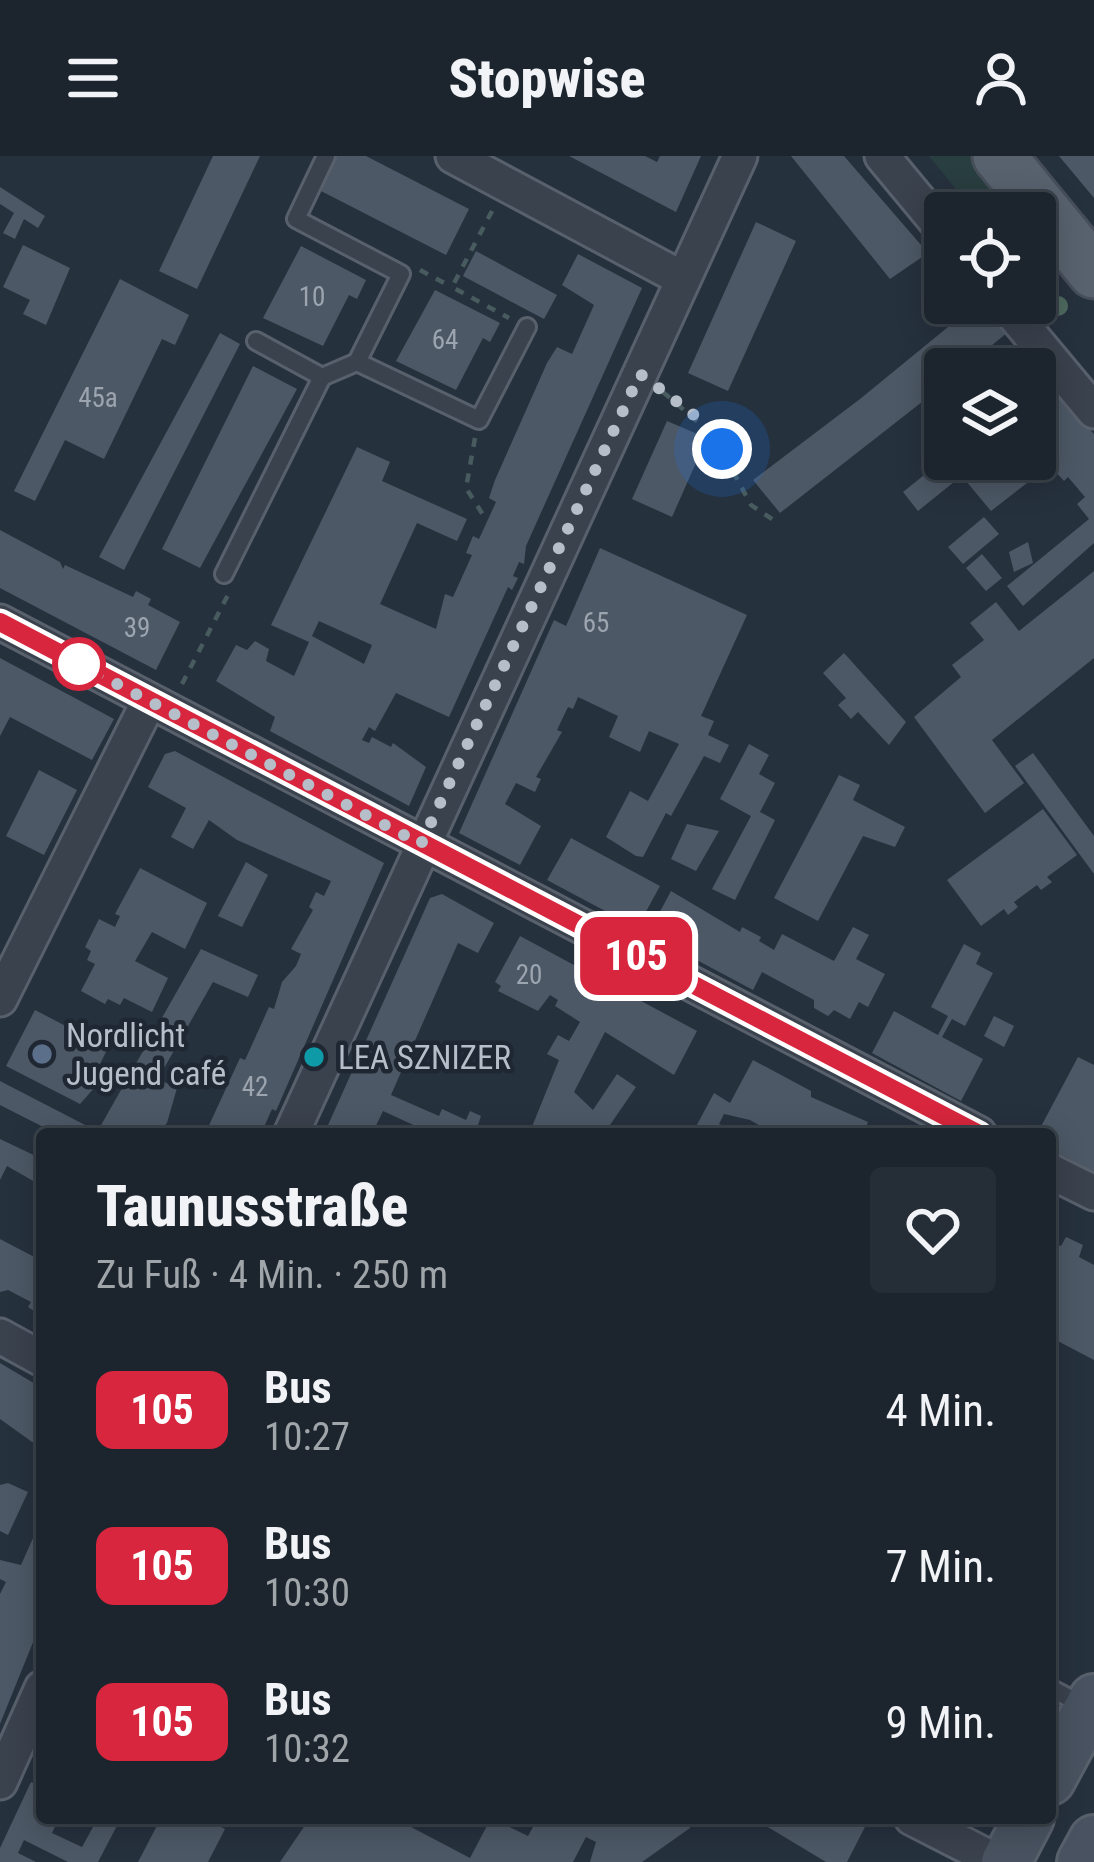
<!DOCTYPE html>
<html lang="de">
<meta charset="utf-8">
<style>
body{margin:0;font-family:"Roboto Condensed",sans-serif;background:#252d36;color:#f1f3f6;height:100vh;display:flex;flex-direction:column;font-size:45px;white-space:nowrap}
*{box-sizing:border-box;margin:0}
p{font-size:39px;color:#a0a5aa}
.icon{flex:none;width:66px;height:66px;fill:none;stroke:currentColor;stroke-width:2;stroke-linecap:round;stroke-linejoin:round}
.map{position:relative;flex:1;overflow:hidden}
.details{position:absolute;left:36px;top:972px;width:1020px;height:696px;display:flex;flex-direction:column;background:#1c252e;border-radius:12px;box-shadow:0 6px 30px #0003,0 0 0 3px #3a424a}
.details>*{flex:none}
.badge{padding:0 24px;border-radius:18px;font-size:42px;line-height:78px}
.tools{position:absolute;left:924px;top:36px;display:grid;gap:24px}
.tools a{display:grid;place-items:center;width:132px;height:132px;border-radius:12px;background:#1c252e;box-shadow:0 6px 30px #0003,0 0 0 3px #3a424a;font-size:60px}
.you{position:absolute;width:60px;height:60px;margin:-30px;border:9px solid #fff;border-radius:50%;background:#1a73e8;box-shadow:0 0 0 18px #1a73e833}
.map>.badge{position:absolute;translate:-50% -50%;box-shadow:0 0 0 6px #fff}
.round{display:grid;place-items:center;flex:none;width:126px;height:126px;border-radius:12px;background:#252d36}
.summary{display:flex;align-items:center;justify-content:space-between;height:204px;padding:0 60px}
h1{font-size:57px;font-weight:800;line-height:90px}
ul{padding:0;list-style:none}
li{display:flex;align-items:center;gap:36px;height:156px;padding:0 60px}
li div{flex:1}
li b{display:block;font-size:45px}
li em{font-style:normal}
li .badge{min-width:132px;font-weight:700;text-align:center}
header{display:flex;justify-content:space-between;align-items:center;height:156px;padding:0 60px;background:#1c252e;font-size:54px;font-weight:800}
.map>svg:first-child{display:block}
.green{fill:#293e40}
.building{fill:#4d5866;fill-rule:evenodd}
.lines{fill:none;stroke-linecap:round;stroke-linejoin:round}
.lane-casing{stroke:#58606c;stroke-width:22}
.street-casing{stroke:#58606c;stroke-width:39}
.secondary-casing{stroke:#58606c;stroke-width:54}
.primary-casing{stroke:#464e5a;stroke-width:57}
.path{stroke:#485b5e;stroke-width:4.5;stroke-dasharray:9 9;stroke-linecap:butt}
.lane{stroke:#3a424e;stroke-width:16}
.street{stroke:#3a424e;stroke-width:33}
.secondary{stroke:#485260;stroke-width:48}
.primary{stroke:#58626e;stroke-width:51}
.tree{fill:#4e6a5e}
.line-casing{stroke:#fff;stroke-width:27}
.line{stroke:#d7263d;stroke-width:18}
.walk{stroke:#b6bec9;stroke-width:12;stroke-dasharray:0 21.6}
.stop-dot{fill:#fff;stroke:#d7263d;stroke-width:6}
.service-dot{fill:#5c6f8a;stroke:#1f2733;stroke-width:4.5}
.culture-dot{fill:#0f9aa8;stroke:#1f2733;stroke-width:4.5}
.labels{text-anchor:middle;dominant-baseline:central;stroke-width:9;stroke-linejoin:round;paint-order:stroke}
.number-label{font-size:27px;fill:#9ca4b0}
.poi-label{font-size:33px;fill:#b6bec9;stroke:#1f2733;text-anchor:start}
</style>
<header><svg class="icon" aria-label="menu" viewBox="0 0 24 24"><path d="M4 6h16M4 12h16M4 18h16"/></svg>Stopwise<svg class="icon" aria-label="person" viewBox="0 0 24 24"><circle cx="12" cy="8" r="4"/><path d="M4 21q1-7 8-7t8 7"/></svg></header>
<div class="map">
<svg width="1094" height="1706" viewBox="0 0 1094 1706">
<rect width="100%" height="100%" fill="#26313e"/>
<!-- green -->
<path class="green" d="M929 0H974L1009 57H950L944 49 964 43Z"/>
<!-- building -->
<path class="building" d="M213 0H260L197 133 159 115Z
M336 0H366L469 53 446 99 319 34Z
M569 0H645L657 6 660 0H701L676 56Z
M791 0H844L928 97 890 123Z
M1059 0H1094V42Z
M0 31 45 60 38 72 24 63 15 83 3 77 14 57 0 48Z
M756 66 796 85 728 235 688 217Z
M23 89 70 112 46 169 23 158 30 144 3 131Z
M301 90 366 124 357 143 349 139 323 190 263 162Z
M476 95 557 139 544 163 463 120Z
M578 98 642 132 526 390 524 408 519 406 513 420 518 422 512 434 508 431 449 561 396 537 375 575 369 571 362 584 369 587 372 581 391 591 393 587 426 611 409 650 270 575 275 561 216 525 236 489 247 494 255 485 269 493 266 505 294 520 309 486 271 469 357 291 390 306 382 325 467 363 457 385 417 367 380 448 436 473 445 438 453 441 472 399 466 397 473 380 479 383 496 346 489 342 495 324 547 207 557 191 572 198 594 149 562 129ZM319 465 372 489 364 508 312 480Z
M120 123 189 159 175 189 162 183 104 303 65 284 35 345 14 335Z
M435 134 500 167 490 186 483 182 456 234 396 205Z
M969 147H995L988 153 1008 176 963 213H945V228L780 357 753 324 860 243 970 153Z
M220 177 240 188 124 414 99 401Z
M253 210 297 233 200 412 162 393Z
M1035 210 1094 278V387L1023 450 1007 430 1089 363 1077 348 1085 341 1068 321 1064 325 1055 315 1048 321 1035 305Z
M667 265 707 282 672 361 632 343Z
M984 303H1007L1027 327 991 355 961 319Z
M939 307 954 326 918 355 903 336Z
M984 361 999 378 963 408 948 391Z
M0 374 60 406 63 413 65 409 133 441 136 435 151 443 148 449 180 466 156 514 0 432Z
M1028 386 1033 407 1014 416 1009 396Z
M600 392 747 459 701 560 714 565 708 579 729 589 720 607 704 600 671 660 666 657 643 701 636 700 606 681 630 635 648 645 679 588 649 575 640 596 609 581 618 560 578 541 573 553 568 551 557 574 562 576 536 621 541 623 535 636 516 627 505 648 541 670 520 709 459 677 554 464 566 470Z
M982 398 1002 422 986 435 966 412Z
M1094 415V502L992 584 1024 627 985 657 914 561 961 521 952 509 984 484 970 467 996 446 1019 475Z
M844 497 906 566 889 589 858 556 851 563 838 549 846 542 823 517Z
M0 502 114 563 92 604 10 561 0 580Z
M749 588 769 599 759 618 775 627 760 656 775 664 735 744 712 733 751 660 720 643Z
M175 595 384 707 276 955 272 953 261 978H205L240 902 245 904 269 851 274 853 282 826 296 810 301 798 291 793 313 754 309 751 316 736 324 740 331 725 237 684 209 664 193 693 171 681 186 652 148 631 165 598Z
M1033 597 1094 680V718L1015 610Z
M39 614 77 634 44 699 6 680Z
M839 619 860 629 853 644 905 671 895 691 863 680 818 765 774 742Z
M1043 653 1077 699 1047 721 1052 726 1041 734 1037 729 1014 746 1018 751 1008 759 1004 753 981 770 947 724Z
M687 668 719 675 696 715 671 703Z
M571 682 660 730 637 772 547 724Z
M246 706 268 719 242 771 218 760Z
M140 712 207 747 185 793 152 776 135 805 168 822 152 856 124 842 120 849 108 843 105 848 81 835 95 808 87 804 91 795 85 791 99 763 115 771 120 760 115 758Z
M671 735 740 776 742 771 761 781 759 785 774 794 782 778 834 805 853 771 869 779 856 803 885 818 868 851 859 846 850 863 834 854 828 860 814 852V844L762 816 753 834 648 778Z
M442 738 494 767 478 797 458 787 391 939 439 960 442 953 466 964 470 955 481 960 478 969 498 978H433L383 955 372 978H324L430 742Z
M520 780 697 875 674 919 605 876 574 936 593 954 617 918 636 931 610 969 621 978H529L559 904 547 898 558 879 569 885 580 866 555 850 558 844 550 839 538 855 498 835 501 830 495 826Z
M964 788 981 797 976 808 993 817 965 870 952 863 942 881 983 903 961 945 872 897 894 855 938 879 948 860 931 851Z
M201 793 258 819 248 841 213 826 163 914 160 924 177 932 167 967 156 978H96Z
M35 854 108 892 90 928 95 931 80 948 6 910Z
M994 860 1014 870 1004 891 984 880Z
M1078 901 1094 909V1016L1050 993V978H1037Z
M753 904 811 935V941L868 966 863 978H761L764 972 750 964 724 958 719 968 740 978H692L714 937 730 947Z
M0 925 89 971 85 978H57L0 949Z
M0 983 42 1003V1030L7 1010 0 1024Z
M1066 1081 1083 1089 1079 1101 1094 1109V1204L1050 1181V1086L1061 1090Z
M0 1083 42 1105 40 1159 28 1151 31 1146 8 1134 0 1136Z
M0 1207 42 1232V1293L0 1263Z
M8 1327 28 1336 8 1379 0 1375V1329Z
M42 1362V1464L0 1568V1438L6 1426 0 1423V1404L21 1409Z
M31 1626 42 1631V1662H59L52 1677 82 1691 98 1662H121L98 1706H68L24 1684 18 1697 36 1706H0V1692Z
M161 1662H203L225 1673 208 1706H138Z
M310 1662H394L470 1702 491 1662 528 1680 538 1662H689L690 1672 642 1706H590L596 1686 586 1681 573 1706H280Z
M753 1662H852L866 1669 847 1706H826Z"/>
<g class="lines">
<!-- lane casing -->
<g class="lane-casing">
<path id="lane" d="M326 0 296 63 401 118 357 206 479 264 527 171
M256 185 322 221
M224 418 322 221 357 206
M1050 1532 1083 1549"/>
</g>
<!-- street casing -->
<g class="street-casing">
<path id="street" d="M453 0 683 123
M882 0 945 76
M1004 147 1094 255
M0 466 979 978
M0 843 149 545
M291 978 740 0
M1050 1015 1094 1037
M0 1180 42 1203
M0 1626 42 1532
M912 1662 998 1706"/>
</g>
<!-- secondary casing -->
<g class="secondary-casing">
<path id="secondary" d="M1050 1624 1094 1543
M1006 1706 1029 1662
M1082 1706 1094 1684"/>
</g>
<!-- primary casing -->
<g class="primary-casing">
<path id="primary" d="M999 0 1094 116"/>
</g>
<!-- path -->
<path class="path" d="M492 55 452 131 509 162
M420 114 452 131
M663 236 714 280 751 349 775 365
M475 282 466 332 487 365
M182 528 229 437"/>
<!-- lane -->
<use href="#lane" class="lane"/>
<!-- street -->
<use href="#street" class="street"/>
<!-- secondary -->
<use href="#secondary" class="secondary"/>
<!-- primary -->
<use href="#primary" class="primary"/>
</g>
<!-- trees -->
<circle class="tree" cx="1058" cy="150" r="10"/>
<g class="lines">
<!-- line casing -->
<g class="line-casing">
<path id="line" d="M0 466 979 978"/>
</g>
<!-- line -->
<use href="#line" class="line"/>
<!-- walk -->
<path class="walk" d="M79 508 421 688 640 218 692 257 722 293"/>
</g>
<!-- markers -->
<circle class="stop-dot" cx="79" cy="508" r="24"/>
<circle class="service-dot" cx="42" cy="898" r="12"/>
<circle class="culture-dot" cx="314" cy="901" r="12"/>
<g class="labels">
<!-- number labels -->
<g class="number-label">
<text x="312" y="141">10</text>
<text x="445" y="184">64</text>
<text x="98" y="242">45a</text>
<text x="596" y="467">65</text>
<text x="137" y="472">39</text>
<text x="529" y="819">20</text>
<text x="255" y="931">42</text>
</g>
<!-- poi labels -->
<g class="poi-label">
<text x="66" y="879">Nordlicht<tspan x="66" dy="38">Jugend café</tspan></text>
<text x="338" y="901">LEA SZNIZER</text>
</g>
</g>
</svg>
<div class="tools">
<a><svg class="icon" aria-label="locate" viewBox="0 0 24 24"><circle cx="12" cy="12" r="6"/><path d="M12 2v4M12 18v4M2 12h4M18 12h4"/></svg></a>
<a><svg class="icon" aria-label="layers" viewBox="0 0 24 24"><path d="M12 4l9 5-9 5-9-5zM3 14l9 5 9-5"/></svg></a>
</div>
<div class="you" style="left:722px;top:293px"></div>
<b class="badge" style="left:636px;top:800px;background:#d7263d;color:#fff">105</b>
<section class="details">
<div class="summary"><div><h1>Taunusstraße</h1><p>Zu Fuß · 4 Min. · 250 m</p></div><a class="round"><svg class="icon" aria-label="heart" viewBox="0 0 24 24"><path d="M12 20l-8-8c-3-5 5-10 8-4 3-6 11-1 8 4z"/></svg></a></div>
<ul>
<li><span class="badge" style="background:#d7263d;color:#fff">105</span><div><b>Bus</b><p>10:27</p></div><em>4 Min.</em></li>
<li><span class="badge" style="background:#d7263d;color:#fff">105</span><div><b>Bus</b><p>10:30</p></div><em>7 Min.</em></li>
<li><span class="badge" style="background:#d7263d;color:#fff">105</span><div><b>Bus</b><p>10:32</p></div><em>9 Min.</em></li>
</ul>
</section>
</div>
